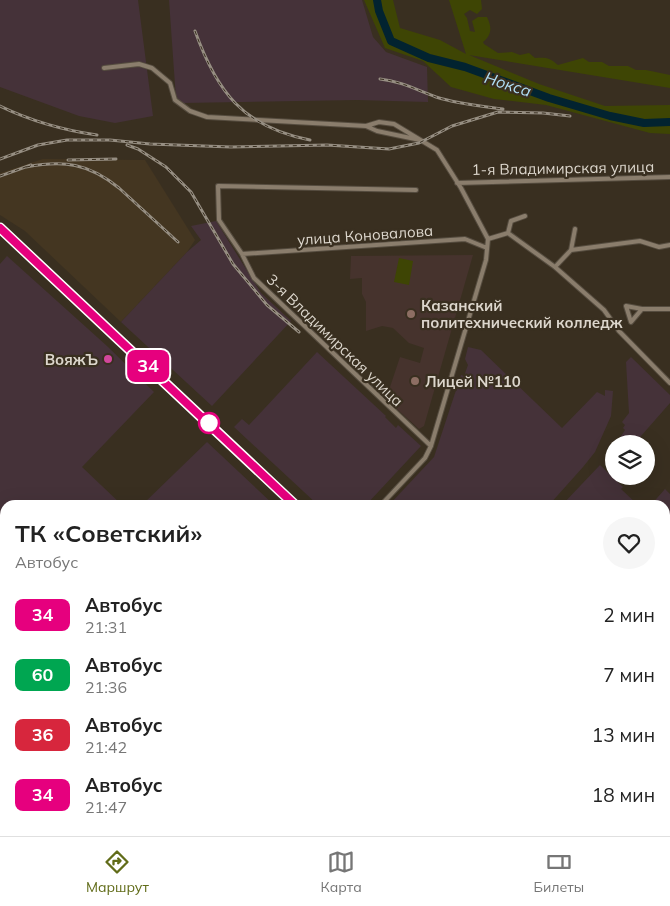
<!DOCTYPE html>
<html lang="ru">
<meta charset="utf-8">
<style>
body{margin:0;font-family:Mulish,sans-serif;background:#f6f6f6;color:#222;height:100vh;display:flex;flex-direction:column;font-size:19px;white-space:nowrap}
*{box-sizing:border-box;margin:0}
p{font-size:16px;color:#767676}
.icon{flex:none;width:28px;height:28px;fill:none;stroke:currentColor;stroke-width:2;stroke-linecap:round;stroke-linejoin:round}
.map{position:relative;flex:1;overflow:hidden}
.drawer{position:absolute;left:0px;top:500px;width:670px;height:336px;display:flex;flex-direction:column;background:#fff;border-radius:15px 15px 0 0;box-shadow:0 5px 20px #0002}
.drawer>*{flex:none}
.badge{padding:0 10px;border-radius:8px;font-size:18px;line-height:32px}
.controls{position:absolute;left:605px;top:435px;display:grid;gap:10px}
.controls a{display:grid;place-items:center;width:50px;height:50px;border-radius:50%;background:#fff;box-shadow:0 5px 20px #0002;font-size:25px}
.map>.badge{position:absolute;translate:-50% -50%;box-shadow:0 0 0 2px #fff}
.round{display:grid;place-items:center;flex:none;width:52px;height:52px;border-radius:26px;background:#f6f6f6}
.overview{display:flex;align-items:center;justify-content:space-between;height:85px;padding:0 15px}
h1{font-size:24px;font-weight:700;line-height:38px}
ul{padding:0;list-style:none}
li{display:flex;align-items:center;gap:15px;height:60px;padding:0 15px}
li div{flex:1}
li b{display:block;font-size:19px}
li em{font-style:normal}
li .badge{min-width:55px;font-weight:700;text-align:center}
.menu{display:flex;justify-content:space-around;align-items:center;height:70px;border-top:1px solid #e0e0e0;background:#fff;font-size:14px;color:#767676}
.menu a{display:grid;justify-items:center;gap:2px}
.menu .current{color:#616c19}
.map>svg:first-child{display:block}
.built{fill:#443621}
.industrial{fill:#453239}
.education{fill:#46332d}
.green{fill:#3e4504}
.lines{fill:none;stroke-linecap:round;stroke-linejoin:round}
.river{stroke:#022330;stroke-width:8}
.minor-casing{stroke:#554c3f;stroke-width:6}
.tertiary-casing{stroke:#554c3f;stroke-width:8}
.primary-casing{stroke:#554c3f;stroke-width:9}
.minor{stroke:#8a7d6c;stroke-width:4}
.tertiary{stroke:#8a7d6c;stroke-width:5}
.primary{stroke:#a47f56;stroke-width:6}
.tram{stroke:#968e82;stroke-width:1}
.rail-casing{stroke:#968e82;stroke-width:3}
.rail{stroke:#392f20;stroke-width:1;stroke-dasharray:4;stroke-linecap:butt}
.line-casing{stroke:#fff;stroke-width:11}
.line{stroke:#e6007e;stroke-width:8}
.education-dot{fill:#8d6e63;stroke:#392f20;stroke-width:2}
.hotel-dot{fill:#d1479c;stroke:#392f20;stroke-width:2}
.stop-dot{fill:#fff;stroke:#e6007e;stroke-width:2.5}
.labels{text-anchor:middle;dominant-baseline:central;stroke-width:4.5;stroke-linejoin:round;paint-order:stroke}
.street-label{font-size:15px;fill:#dcd6cc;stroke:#392f20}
.poi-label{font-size:15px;font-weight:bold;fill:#dcd6cc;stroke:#392f20;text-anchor:start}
.water-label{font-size:16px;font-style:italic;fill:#b0def5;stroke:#392f20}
</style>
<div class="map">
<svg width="670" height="836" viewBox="0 0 670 836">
<rect width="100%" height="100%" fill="#392f20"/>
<!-- built -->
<path class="built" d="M43 159 145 160 195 240 187 252 121 322 25 231 0 215V173Z
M87 831H154L158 836H92Z"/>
<!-- industrial -->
<path class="industrial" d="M0 0H138L153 116 115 123 79 116 0 87Z
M169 0H362L373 37 386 52 427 67 428 102 357 100 182 103 176 99Z
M216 221 261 293 291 321 212 406 121 322 187 252 201 240 191 226Z
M7 256 107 346 154 392 82 467 122 505H5V664L0 659V264Z
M468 347 481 350 562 428 597 392 605 396V390L613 391 611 416 595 452 583 467 549 505H389L434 457 461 375 464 376 468 365 465 359Z
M317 352 386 416 385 417 396 428 398 425 421 446 366 505H318L234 427 242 419 249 425Z
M631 357 670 395V403L634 444H616L625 430 623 428 625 425 622 422 629 413 626 362Z
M207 442 274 505H142Z
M600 465 623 487 621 489 638 505H562Z
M665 489 670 494V665L665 670V505H651Z"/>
<!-- education -->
<path class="education" d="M473 255 424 426 419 429 386 399 400 357 420 363 424 348 409 343 393 328 382 326 366 331V302L362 294V278L350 279 351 256Z"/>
<!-- green -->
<path class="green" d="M364 0H393L400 28 440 40 466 54 449 0H481L482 9 477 14 470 10 464 14 467 18 470 31 475 32 472 21 478 17H487C492 27 492 35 483 42L484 44 498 53 512 52 520 55 529 53 535 58C546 57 550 58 558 65L583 58 589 62H602L609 66H628L636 70H646L670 75V88L469 55 539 84 605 106 670 105V134L650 133 546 105 494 99 451 87 423 61 385 48Z
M399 258 413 261 409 285 394 282Z
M0 709 4 712 5 711V752L3 754 5 756V760L0 753Z"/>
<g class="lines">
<!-- river -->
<path class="river" d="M377 0 379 11 391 41 429 58 465 67 549 98 610 116 644 123 670 122"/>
<!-- minor casing -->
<g class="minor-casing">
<path id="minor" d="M104 68 139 64 152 68 170 83 175 100 190 111 207 117 366 126 377 131 420 140
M366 126 379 122 394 124 437 150 461 188 488 239
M457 183 670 177
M416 190 218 186 219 220 242 254 254 278 431 446
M508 233 511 221 525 216
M488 239 508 233 555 267 604 310 619 331 670 383
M571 250 575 229
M242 254 465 239 487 248
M555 267 571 250 640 241 659 247 670 245
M626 306 642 309 631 322Z
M642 309H670
M381 505 425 458 431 446 486 260 488 239
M665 719 670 724
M115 831 127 836
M640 836 641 831"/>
</g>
<!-- tertiary casing -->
<g class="tertiary-casing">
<path id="tertiary" d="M0 228 295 505
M0 809 5 814
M24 831 29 836
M645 831 668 836"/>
</g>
<!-- primary casing -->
<g class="primary-casing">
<path id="primary" d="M0 669 5 674
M0 683 5 688
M665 689 670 684
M665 717 670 711
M84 831 88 836
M169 831 174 836
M527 836 532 831
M554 836 559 831"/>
</g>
<!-- minor -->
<use href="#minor" class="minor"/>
<!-- tertiary -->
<use href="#tertiary" class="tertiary"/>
<!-- primary -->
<use href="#primary" class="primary"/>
<!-- tram -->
<path class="tram" d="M0 676 5 681
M665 699 670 693
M160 831 165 836
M539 836 543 831"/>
<!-- rail casing -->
<g class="rail-casing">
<path id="rail" d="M195 31C217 92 243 127 310 140
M380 79C400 81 417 90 436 97 458 104 481 106 503 109
M0 106C31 121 63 130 97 135
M127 145 138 149 166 167 191 192 233 264 267 305 299 332
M0 159 38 145 67 140H110L150 144 231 147 327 145 389 149 419 143 452 126 498 112 543 113 570 116
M68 160 116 159
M26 167C64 160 88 163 119 188L178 242
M0 176 31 165
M0 770 5 774
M61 831 67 836"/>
</g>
<!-- rail -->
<use href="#rail" class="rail"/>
</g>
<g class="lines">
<!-- line casing -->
<g class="line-casing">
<path id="line" d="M0 228 295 505"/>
</g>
<!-- line -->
<use href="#line" class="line"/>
</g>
<!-- markers -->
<g class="education-dot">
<circle cx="411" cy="314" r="5"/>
<circle cx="415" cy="381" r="5"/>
</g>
<circle class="hotel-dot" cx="108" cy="359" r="5"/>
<circle class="stop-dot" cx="209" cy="423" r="10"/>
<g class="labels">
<!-- street labels -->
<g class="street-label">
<text transform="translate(563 168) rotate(-1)">1-я Владимирская улица</text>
<text transform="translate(365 235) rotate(-4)">улица Коновалова</text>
<text transform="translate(335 340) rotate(44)">3-я Владимирская улица</text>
</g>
<!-- poi labels -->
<g class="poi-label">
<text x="421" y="305">Казанский<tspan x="421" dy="17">политехнический колледж</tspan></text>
<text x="98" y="359" text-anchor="end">ВояжЪ</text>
<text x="425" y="381">Лицей №110</text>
</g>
<!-- water labels -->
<g class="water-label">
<text transform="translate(508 84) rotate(18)">Нокса</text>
</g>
</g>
</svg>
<div class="controls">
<a><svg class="icon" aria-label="layers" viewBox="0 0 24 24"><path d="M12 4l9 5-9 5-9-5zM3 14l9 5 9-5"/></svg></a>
</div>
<b class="badge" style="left:148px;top:366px;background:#e6007e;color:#fff">34</b>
<section class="drawer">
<div class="overview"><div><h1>ТК «Советский»</h1><p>Автобус</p></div><a class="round"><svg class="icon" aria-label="heart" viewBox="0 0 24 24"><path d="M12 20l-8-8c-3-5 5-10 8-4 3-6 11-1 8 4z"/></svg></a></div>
<ul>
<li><span class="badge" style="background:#e6007e;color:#fff">34</span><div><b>Автобус</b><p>21:31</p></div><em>2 мин</em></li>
<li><span class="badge" style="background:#00a651;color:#fff">60</span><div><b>Автобус</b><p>21:36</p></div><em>7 мин</em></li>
<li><span class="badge" style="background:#d7263d;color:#fff">36</span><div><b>Автобус</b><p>21:42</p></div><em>13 мин</em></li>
<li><span class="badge" style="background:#e6007e;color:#fff">34</span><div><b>Автобус</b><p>21:47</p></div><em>18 мин</em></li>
</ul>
</section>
</div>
<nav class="menu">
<a class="current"><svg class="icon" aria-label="directions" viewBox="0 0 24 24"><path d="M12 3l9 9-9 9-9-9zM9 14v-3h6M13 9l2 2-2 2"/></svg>Маршрут</a>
<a><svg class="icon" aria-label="map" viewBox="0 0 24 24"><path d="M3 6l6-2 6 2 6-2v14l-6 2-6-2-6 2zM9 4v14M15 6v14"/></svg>Карта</a>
<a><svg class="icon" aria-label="tickets" viewBox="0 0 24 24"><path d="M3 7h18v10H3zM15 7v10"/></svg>Билеты</a>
</nav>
